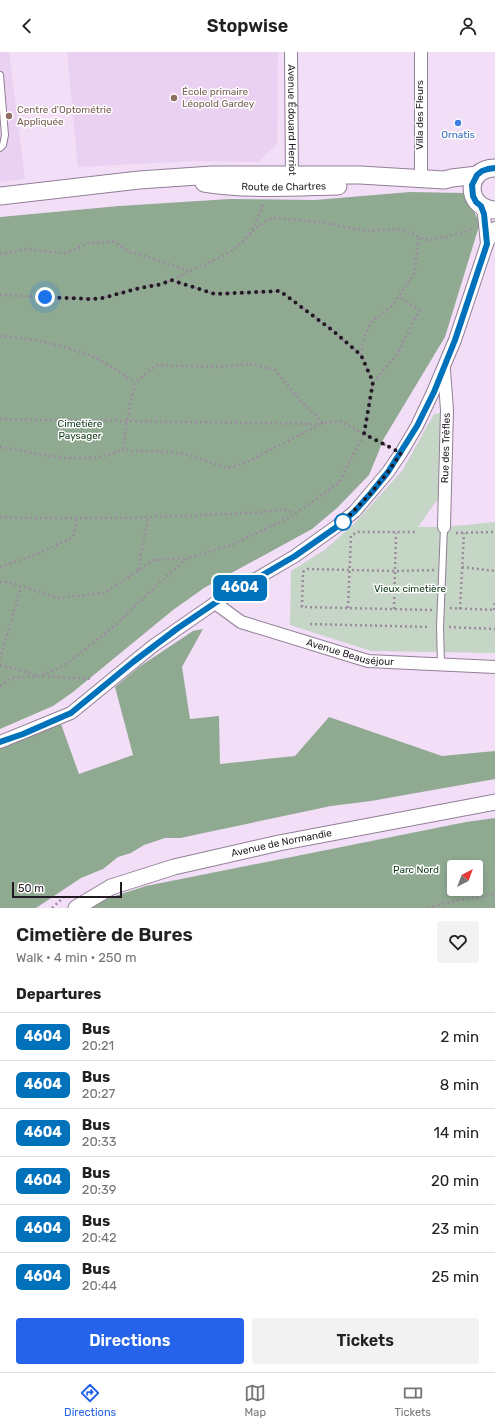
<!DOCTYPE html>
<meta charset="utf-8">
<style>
body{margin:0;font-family:Rubik,sans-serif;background:#f2f2f2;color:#222;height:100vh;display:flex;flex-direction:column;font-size:15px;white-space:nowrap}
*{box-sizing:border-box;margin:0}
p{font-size:13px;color:#767676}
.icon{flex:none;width:22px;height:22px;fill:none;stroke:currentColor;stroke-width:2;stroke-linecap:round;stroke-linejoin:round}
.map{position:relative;height:856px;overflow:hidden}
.side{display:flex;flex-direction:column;background:#fff;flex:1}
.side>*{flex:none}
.badge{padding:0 8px;border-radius:6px;font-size:14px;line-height:26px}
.needle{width:26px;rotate:41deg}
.controls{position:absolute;left:447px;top:808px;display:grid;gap:8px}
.controls a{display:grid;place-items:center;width:36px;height:36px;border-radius:4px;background:#fff;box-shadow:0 2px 6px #0003;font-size:20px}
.scale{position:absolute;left:12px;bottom:10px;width:110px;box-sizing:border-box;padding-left:4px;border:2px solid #211a23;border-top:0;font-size:11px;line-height:14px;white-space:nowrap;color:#211a23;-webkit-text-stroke:3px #fff;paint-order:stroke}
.you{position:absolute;width:20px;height:20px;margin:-10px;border:3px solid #fff;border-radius:50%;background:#1a73e8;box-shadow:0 0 0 6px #1a73e833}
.map>.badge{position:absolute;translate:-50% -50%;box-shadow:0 0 0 2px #fff}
h2{padding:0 16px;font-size:15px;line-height:36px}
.round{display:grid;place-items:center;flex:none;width:42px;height:42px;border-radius:4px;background:#f2f2f2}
.summary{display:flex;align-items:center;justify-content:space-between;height:68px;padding:0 16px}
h1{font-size:19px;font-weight:600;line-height:30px}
.action{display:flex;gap:8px;margin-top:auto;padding:8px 16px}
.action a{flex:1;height:46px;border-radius:4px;background:#2563eb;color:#fff;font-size:16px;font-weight:600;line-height:46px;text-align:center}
.action a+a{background:#f2f2f2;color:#222}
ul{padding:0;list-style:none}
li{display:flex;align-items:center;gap:12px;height:48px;padding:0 16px;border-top:1px solid #e0e0e0}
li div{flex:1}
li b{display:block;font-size:15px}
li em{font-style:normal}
li .badge{min-width:44px;font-weight:700;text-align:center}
header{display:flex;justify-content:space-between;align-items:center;height:52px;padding:0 16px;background:#fff;font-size:18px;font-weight:600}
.dock{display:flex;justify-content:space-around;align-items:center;height:56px;border-top:1px solid #e0e0e0;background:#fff;font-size:11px;color:#767676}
.dock a{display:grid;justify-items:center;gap:2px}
.dock .on{color:#2563eb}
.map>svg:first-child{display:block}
.built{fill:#ebd1f1}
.green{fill:#c5d5c6}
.forest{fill:#90aa92;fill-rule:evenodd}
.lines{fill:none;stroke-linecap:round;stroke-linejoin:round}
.service-casing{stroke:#917f96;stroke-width:8}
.minor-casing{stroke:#917f96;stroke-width:14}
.tertiary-casing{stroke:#917f96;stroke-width:17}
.secondary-casing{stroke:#917f96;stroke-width:19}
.path{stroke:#9a8b9e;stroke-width:2.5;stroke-dasharray:2 3;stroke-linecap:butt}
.service{stroke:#fff;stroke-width:6}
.minor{stroke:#fff;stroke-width:12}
.tertiary{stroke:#fff;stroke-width:15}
.secondary{stroke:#fff;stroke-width:17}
.line-casing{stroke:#fff;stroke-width:9}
.line{stroke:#0072bc;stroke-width:6}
.walk{stroke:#211a23;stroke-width:4;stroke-dasharray:0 7.2}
.education-dot{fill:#8d6e63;stroke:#fff;stroke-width:1.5}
.shop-dot{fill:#3f7fe0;stroke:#fff;stroke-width:1.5}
.stop-dot{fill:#fff;stroke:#0072bc;stroke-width:2}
.labels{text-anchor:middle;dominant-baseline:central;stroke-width:3;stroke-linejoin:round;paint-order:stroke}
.education-label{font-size:10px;fill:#785e54;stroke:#fff;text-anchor:start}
.street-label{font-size:10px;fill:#211a23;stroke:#fff}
.shop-label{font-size:10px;fill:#366cbe;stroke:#fff}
.park-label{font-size:10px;fill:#0e3816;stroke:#fff}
</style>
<header><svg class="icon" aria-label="back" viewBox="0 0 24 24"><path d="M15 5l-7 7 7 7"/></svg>Stopwise<svg class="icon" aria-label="person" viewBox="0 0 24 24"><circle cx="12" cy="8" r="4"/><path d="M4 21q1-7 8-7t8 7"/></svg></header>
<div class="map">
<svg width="495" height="856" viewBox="0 0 495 856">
<rect width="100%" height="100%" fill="#f3def8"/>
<!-- built -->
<path class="built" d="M0 0H9L25 127 0 130Z
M67 0H278L277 92 258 110 197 109 78 115Z"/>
<!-- green -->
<path class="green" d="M441 361 440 446 434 452 418 475H444L495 470V601L371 599 290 573 291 519 323 499 352 474 402 419 434 362Z"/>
<!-- forest -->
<path class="forest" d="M410 140 464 141 480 171 445 285 383 388 379 399 369 423 337 456 312 477 204 536 173 558 73 640 53 654 0 677V165L119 154 230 147 315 148Z
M203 577 182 615 190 667 219 664 220 712 295 704 329 665 442 704 495 699V727L371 749 331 754 199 782 181 786H165L144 793 131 801 118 805 103 817 81 826 36 856H0V696L61 672 79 722 133 703 115 635 139 615 193 579Z
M495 766V856H88L99 849 146 834 466 770ZM454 815H476V837H454Z"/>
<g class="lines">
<!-- service casing -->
<g class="service-casing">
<path id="service" d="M0 23 5 83 3 93 0 96
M441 613 440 575 444 475"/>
</g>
<!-- minor casing -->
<g class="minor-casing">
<g id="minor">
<path id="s1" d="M291 0 292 131"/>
<path d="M421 0V126"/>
<path d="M481 154 484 162 487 192"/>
<path id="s2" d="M444 475 447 358 444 318"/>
<path id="s3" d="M215 551 241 570 368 609 495 615"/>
<path d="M0 690 71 661 153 594 215 551 295 504 337 474 355 459 388 420 401 401 417 374 433 340 455 288 487 192 495 176"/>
</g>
</g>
<!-- tertiary casing -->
<g class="tertiary-casing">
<g id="tertiary">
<path id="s4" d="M76 856 111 835 174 815 279 791 495 750"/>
</g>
</g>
<!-- secondary casing -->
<g class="secondary-casing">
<g id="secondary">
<path d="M495 116C465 116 464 156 495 158"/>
<path id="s5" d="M204 131C248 138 293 135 338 134"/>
<path d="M0 144 139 128 212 123H360L444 128 452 126 477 123"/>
</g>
</g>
<!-- path -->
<path class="path" d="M250 182 262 157 263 150
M0 202 26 197 60 201H66L89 191 114 190 130 200 145 204 190 219
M171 228 215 242 280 239 332 278 361 303
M0 243 91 247 103 246 140 235 162 232 190 219 231 200 258 175 266 169 275 166 325 171 367 179 392 177 402 178 427 188 446 185 473 177
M0 284C36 287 69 294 102 309 113 315 124 324 135 331
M250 312 275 318 301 349 323 371 245 411 227 416 185 402 158 399H132L123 397 127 368 135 331 144 323 157 313 215 315Z
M373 330 397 303 419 258 399 245
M0 367 314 372 340 369 389 395
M0 395C38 401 87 416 123 397
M0 465C88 468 175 465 263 460L284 457 294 461
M456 481 495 480
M0 515 40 501 73 485 77 467
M462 515 495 519
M138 518 148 466
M0 530H7L59 546 104 541 154 508 188 506
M348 556 351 484 357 480H417
M450 556 495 558
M394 557 396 481
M460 557 464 481
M432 558 302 555 303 520 307 517 395 519 434 518
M494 558 495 549
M310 572 430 575
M449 575 495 577
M0 607 21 535
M0 613 38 623
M43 624 92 627
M0 634 11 626 41 624 68 611 118 571 160 530 188 506 232 493 290 465 339 431 364 382 367 367 373 330 361 303 363 288 371 270 393 253 414 222 419 186
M52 856 65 844
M428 856 459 848 495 842"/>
<!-- service -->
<use href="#service" class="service"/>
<!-- minor -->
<use href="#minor" class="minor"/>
<!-- tertiary -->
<use href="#tertiary" class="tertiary"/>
<!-- secondary -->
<use href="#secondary" class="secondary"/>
</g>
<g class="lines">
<!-- line casing -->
<g class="line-casing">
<path id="line" d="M0 690 23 682 71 661 133 610 178 576 215 551 295 504 338 474 355 459 371 441 388 420 417 374 434 340 455 288 487 192 484 162 481 154 476 150 473 144 472 133 477 123 482 119 488 117 495 116"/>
</g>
<!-- line -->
<use href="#line" class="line"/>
<!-- walk -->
<path class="walk" d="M45 245 91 247 103 246 140 236 162 232 171 228 215 242 280 239 332 278 361 303 373 330 364 382 401 401 388 420 371 441 343 470"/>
</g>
<!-- markers -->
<g class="education-dot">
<circle cx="174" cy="46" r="4"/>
<circle cx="9" cy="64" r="4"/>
</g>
<circle class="shop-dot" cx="458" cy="71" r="4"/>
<circle class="stop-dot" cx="343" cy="470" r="8"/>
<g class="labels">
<!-- education labels -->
<g class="education-label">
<text x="182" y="40">École primaire<tspan x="182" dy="12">Léopold Gardey</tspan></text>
<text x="17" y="58">Centre d'Optométrie<tspan x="17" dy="12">Appliquée</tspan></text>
</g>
<!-- street labels -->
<g class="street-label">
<text transform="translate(420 63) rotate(-90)">Villa des Fleurs</text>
<text stroke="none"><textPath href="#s1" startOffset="68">Avenue Édouard Herriot</textPath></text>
<text stroke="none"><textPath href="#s5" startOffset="80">Route de Chartres</textPath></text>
<text stroke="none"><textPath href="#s2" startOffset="79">Rue des Trèfles</textPath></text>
<text stroke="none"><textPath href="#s3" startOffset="146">Avenue Beauséjour</textPath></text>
<text stroke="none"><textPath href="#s4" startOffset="217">Avenue de Normandie</textPath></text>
</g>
<!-- shop labels -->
<g class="shop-label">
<text x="458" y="83">Ornatis</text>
</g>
<!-- park labels -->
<g class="park-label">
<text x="80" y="372">Cimetière<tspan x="80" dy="12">Paysager</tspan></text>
<text x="410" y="537">Vieux cimetière</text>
<text x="416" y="818">Parc Nord</text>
</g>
</g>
</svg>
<div class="controls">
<a><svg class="needle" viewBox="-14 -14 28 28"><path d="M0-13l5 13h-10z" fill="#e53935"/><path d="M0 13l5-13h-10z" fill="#767676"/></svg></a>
</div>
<div class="scale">50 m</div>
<div class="you" style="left:45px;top:245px"></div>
<b class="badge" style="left:240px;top:536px;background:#0072bc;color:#fff">4604</b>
</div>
<section class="side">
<div class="summary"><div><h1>Cimetière de Bures</h1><p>Walk · 4 min · 250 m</p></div><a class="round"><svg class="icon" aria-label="heart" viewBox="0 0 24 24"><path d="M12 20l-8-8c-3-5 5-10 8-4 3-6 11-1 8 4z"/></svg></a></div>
<h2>Departures</h2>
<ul>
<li><span class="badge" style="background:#0072bc;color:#fff">4604</span><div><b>Bus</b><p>20:21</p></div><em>2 min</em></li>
<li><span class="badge" style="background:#0072bc;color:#fff">4604</span><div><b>Bus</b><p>20:27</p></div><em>8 min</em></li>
<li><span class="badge" style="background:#0072bc;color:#fff">4604</span><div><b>Bus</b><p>20:33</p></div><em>14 min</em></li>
<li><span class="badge" style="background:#0072bc;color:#fff">4604</span><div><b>Bus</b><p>20:39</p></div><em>20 min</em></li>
<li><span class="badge" style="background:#0072bc;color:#fff">4604</span><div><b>Bus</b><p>20:42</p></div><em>23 min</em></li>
<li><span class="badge" style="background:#0072bc;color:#fff">4604</span><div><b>Bus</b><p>20:44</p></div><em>25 min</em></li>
</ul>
<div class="action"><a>Directions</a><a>Tickets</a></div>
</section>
<nav class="dock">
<a class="on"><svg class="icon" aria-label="directions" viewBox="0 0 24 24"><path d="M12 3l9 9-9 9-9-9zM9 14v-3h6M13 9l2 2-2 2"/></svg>Directions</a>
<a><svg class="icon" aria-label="map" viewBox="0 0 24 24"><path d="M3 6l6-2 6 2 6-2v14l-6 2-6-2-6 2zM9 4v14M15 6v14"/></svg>Map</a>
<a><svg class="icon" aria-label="tickets" viewBox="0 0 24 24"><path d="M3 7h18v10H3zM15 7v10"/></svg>Tickets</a>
</nav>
